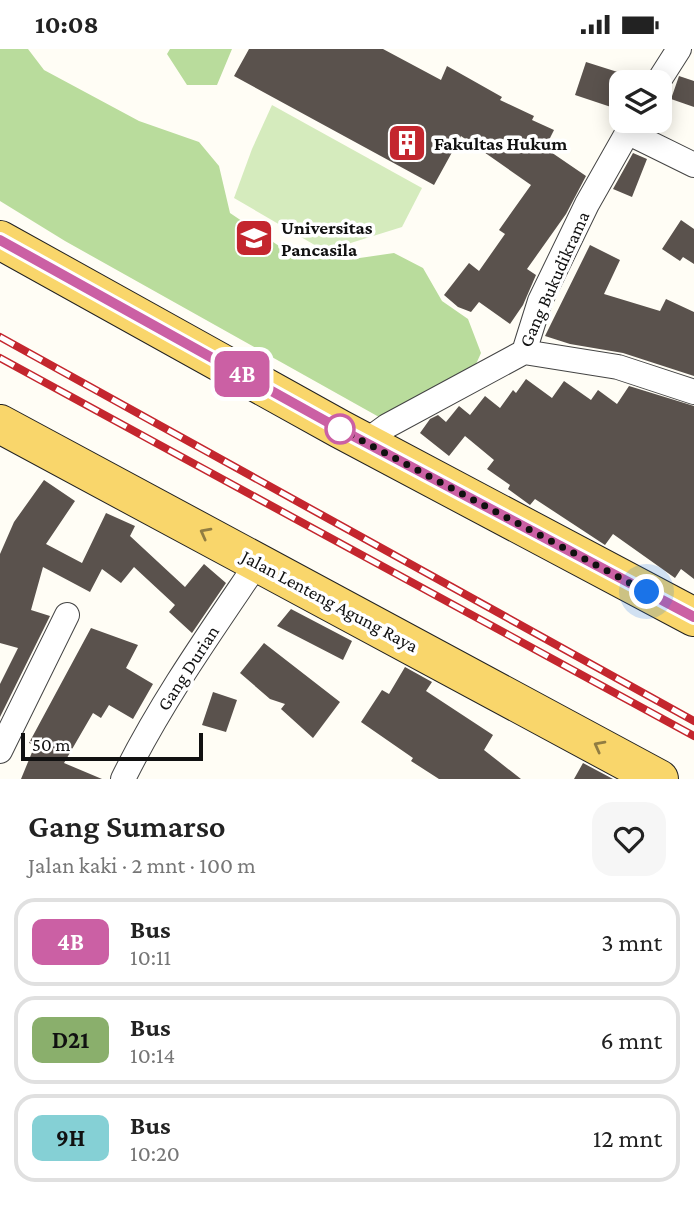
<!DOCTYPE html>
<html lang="id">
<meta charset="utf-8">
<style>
body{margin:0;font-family:"Crimson Pro",serif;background:#f6f6f6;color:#222;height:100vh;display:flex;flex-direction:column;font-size:26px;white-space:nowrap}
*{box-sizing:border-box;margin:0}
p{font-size:23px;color:#767676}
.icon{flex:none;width:38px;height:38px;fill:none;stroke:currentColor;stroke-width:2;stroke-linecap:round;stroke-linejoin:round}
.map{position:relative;height:730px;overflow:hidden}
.side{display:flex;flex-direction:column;background:#fff;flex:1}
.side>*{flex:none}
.badge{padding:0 14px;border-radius:10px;font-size:24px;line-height:46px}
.controls{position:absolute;left:609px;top:21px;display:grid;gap:14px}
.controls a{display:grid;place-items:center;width:63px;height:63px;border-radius:14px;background:#fff;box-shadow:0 4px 18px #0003;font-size:35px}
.scale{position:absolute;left:21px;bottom:18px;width:182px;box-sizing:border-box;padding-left:7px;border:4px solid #111;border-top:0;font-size:19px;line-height:24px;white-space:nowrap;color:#111;-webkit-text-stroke:5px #fff;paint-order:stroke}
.you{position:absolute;width:35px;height:35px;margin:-18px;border:5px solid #fff;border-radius:50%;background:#1a73e8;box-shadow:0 0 0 10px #1a73e833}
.map>.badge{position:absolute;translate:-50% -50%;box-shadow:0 0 0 4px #fff}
.round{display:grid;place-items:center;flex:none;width:74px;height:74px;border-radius:21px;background:#f6f6f6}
.headline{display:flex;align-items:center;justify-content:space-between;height:119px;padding:0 28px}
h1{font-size:33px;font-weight:600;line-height:52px}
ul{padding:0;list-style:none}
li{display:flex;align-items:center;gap:21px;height:88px;margin:0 14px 10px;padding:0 14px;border:4px solid #e0e0e0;border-radius:21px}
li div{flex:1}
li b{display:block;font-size:26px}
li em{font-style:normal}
li .badge{min-width:77px;font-weight:700;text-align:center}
.status{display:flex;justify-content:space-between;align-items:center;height:49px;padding:0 35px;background:#fff;direction:ltr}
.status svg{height:19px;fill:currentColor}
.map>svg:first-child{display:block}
.green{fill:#d5ebbd}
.forest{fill:#b9dc9c}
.building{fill:#5a524d}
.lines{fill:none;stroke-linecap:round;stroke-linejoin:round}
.street-casing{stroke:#444;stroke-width:26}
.primary-casing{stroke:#222;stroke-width:40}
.street{stroke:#fff;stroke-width:24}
.primary{stroke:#f9d66b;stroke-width:38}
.rail-casing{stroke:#c4262e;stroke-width:8}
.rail{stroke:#fff;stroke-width:5;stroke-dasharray:16;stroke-linecap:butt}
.oneway{stroke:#917d42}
.line-casing{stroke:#fff;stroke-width:16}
.line{stroke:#cb60a4;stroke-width:10}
.walk{stroke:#111;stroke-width:7;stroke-dasharray:0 12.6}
.stop-dot{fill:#fff;stroke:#cb60a4;stroke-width:3.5}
.labels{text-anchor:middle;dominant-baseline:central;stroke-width:7;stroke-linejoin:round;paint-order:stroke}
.poi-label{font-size:19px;font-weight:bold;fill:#111;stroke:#fff;text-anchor:start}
.street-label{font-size:19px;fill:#111;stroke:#fff}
</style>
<div class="status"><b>10:08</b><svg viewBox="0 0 49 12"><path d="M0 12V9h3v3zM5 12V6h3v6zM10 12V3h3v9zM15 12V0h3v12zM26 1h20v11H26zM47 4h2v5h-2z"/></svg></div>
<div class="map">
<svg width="694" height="730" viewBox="0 0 694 730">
<rect width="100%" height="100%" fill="#fffdf5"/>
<!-- green -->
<path class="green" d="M272 56 422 139 402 178 325 202 234 149 252 100Z"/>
<!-- forest -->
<path class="forest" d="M0 0H28L44 21 139 72 199 93 219 117 230 164 285 201 346 211 394 204 423 219 442 252 468 270 481 304 472 324 442 346 379 368 65 192 0 152Z
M170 0H232L217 36H187L167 5Z"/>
<!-- building -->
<path class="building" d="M249 0H383L441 31 447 17 502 48 500 51 534 67 532 71 554 81 545 99 586 127 566 165 527 220 536 226 523 256 510 275 479 253 471 263 458 258 444 246 469 214 479 222 505 185 499 181 531 136 461 87 434 136 234 27Z
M586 13 627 26 625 33H621V46L617 60 575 46Z
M679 27 694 32V58L671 50Z
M633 104 647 110 632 148 613 140Z
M681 171 694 180V215L683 208 680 212 662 200Z
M590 196 620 211 604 245 660 262 666 250 694 263V327L623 304 570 295 545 287Z
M526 330 552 349 564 332 591 351 598 341 617 355 629 337 694 357V530L681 520 675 529 613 485 605 496 535 450 530 456 508 440 510 436 487 420 494 411 465 387 449 407 420 384 430 370 438 366 446 373 459 357 470 366 485 347 500 359 513 341 516 344Z
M44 431 75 452 46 495 82 514 106 464 135 477 130 487 185 538 204 515 226 534 192 584 169 563 175 556 134 518 121 534 102 520 90 543 43 518 31 561 50 567 0 668V635L18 599 0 594V505L14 473Z
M291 560 352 592 343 611 277 577Z
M91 579 138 596 126 619 153 635 133 670 109 656 101 669 93 664 64 714 102 730H21L35 696 29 694Z
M264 594 340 653 313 689 281 660 285 655 270 650 240 624Z
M405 618 432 633 426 642 493 686 484 701 521 730H439L411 712 413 709 361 673 382 641 389 645Z
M213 643 237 651 226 683 202 676Z
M583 714 613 730H574Z"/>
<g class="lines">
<!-- street casing -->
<g class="street-casing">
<path id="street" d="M658 33 679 0
M627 83 694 116
M524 303 618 318 694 343
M365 393 387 377 524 303 540 252 587 155 634 72
M0 702 67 566
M123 730C161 653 210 584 258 513"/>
</g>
<!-- primary casing -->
<g class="primary-casing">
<path id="primary" d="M0 191 340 380 694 568
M0 375 659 730"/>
</g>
<!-- street -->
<use href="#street" class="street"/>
<!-- primary -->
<use href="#primary" class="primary"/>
<!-- rail casing -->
<g class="rail-casing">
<path id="rail" d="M0 288 694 672
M0 309 694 687"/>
</g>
<!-- rail -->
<use href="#rail" class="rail"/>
</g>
<!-- one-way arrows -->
<defs><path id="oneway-chevron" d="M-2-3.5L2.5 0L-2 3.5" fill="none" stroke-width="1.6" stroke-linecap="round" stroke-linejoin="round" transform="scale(1.75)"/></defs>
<g class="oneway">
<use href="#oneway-chevron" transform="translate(205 484) rotate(-152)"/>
<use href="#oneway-chevron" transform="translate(599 697) rotate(-152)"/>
</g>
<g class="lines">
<!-- line casing -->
<g class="line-casing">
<path id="line" d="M0 191 340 380 694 568"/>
</g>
<!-- line -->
<use href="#line" class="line"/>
<!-- walk -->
<path class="walk" d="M340 380 647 543"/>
</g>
<!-- icons -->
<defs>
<g id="building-square" transform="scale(2.0125)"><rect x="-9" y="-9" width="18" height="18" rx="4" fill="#c4262e" stroke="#fff"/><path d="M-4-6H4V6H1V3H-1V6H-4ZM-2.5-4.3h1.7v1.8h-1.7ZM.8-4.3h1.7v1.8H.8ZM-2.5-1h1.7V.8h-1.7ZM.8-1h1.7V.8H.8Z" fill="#fff"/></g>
<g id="university-square" transform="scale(2.0125)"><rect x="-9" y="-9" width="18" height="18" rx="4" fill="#c4262e" stroke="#fff"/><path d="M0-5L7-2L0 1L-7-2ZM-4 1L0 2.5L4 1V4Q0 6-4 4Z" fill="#fff"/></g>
</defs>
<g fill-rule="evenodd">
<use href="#building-square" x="407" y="94"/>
<use href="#university-square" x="254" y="189"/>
</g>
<!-- markers -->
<circle class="stop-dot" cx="340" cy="380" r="14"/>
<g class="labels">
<!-- poi labels -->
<g class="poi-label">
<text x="434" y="94">Fakultas Hukum</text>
<text x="281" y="178">Universitas<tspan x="281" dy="22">Pancasila</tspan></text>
</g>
<!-- street labels -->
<g class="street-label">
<text transform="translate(554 230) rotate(-66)">Gang Bukudikrama</text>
<text transform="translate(330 552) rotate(28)">Jalan Lenteng Agung Raya</text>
<text transform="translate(188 619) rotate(-57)">Gang Durian</text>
</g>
</g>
</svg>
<div class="controls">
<a><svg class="icon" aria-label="layers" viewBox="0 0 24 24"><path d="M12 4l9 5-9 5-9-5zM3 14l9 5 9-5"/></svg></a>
</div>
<div class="scale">50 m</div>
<div class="you" style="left:647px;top:543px"></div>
<b class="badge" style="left:242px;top:325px;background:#cb60a4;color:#fff">4B</b>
</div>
<section class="side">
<div class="headline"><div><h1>Gang Sumarso</h1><p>Jalan kaki · 2 mnt · 100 m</p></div><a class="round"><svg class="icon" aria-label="heart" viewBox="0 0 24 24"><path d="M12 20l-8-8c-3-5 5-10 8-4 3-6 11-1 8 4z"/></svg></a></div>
<ul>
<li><span class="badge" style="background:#cb60a4;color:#fff">4B</span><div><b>Bus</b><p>10:11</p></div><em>3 mnt</em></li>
<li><span class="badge" style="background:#8aaf6c;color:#111">D21</span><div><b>Bus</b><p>10:14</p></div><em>6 mnt</em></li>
<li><span class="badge" style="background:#85d0d5;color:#111">9H</span><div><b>Bus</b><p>10:20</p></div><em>12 mnt</em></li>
</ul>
</section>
